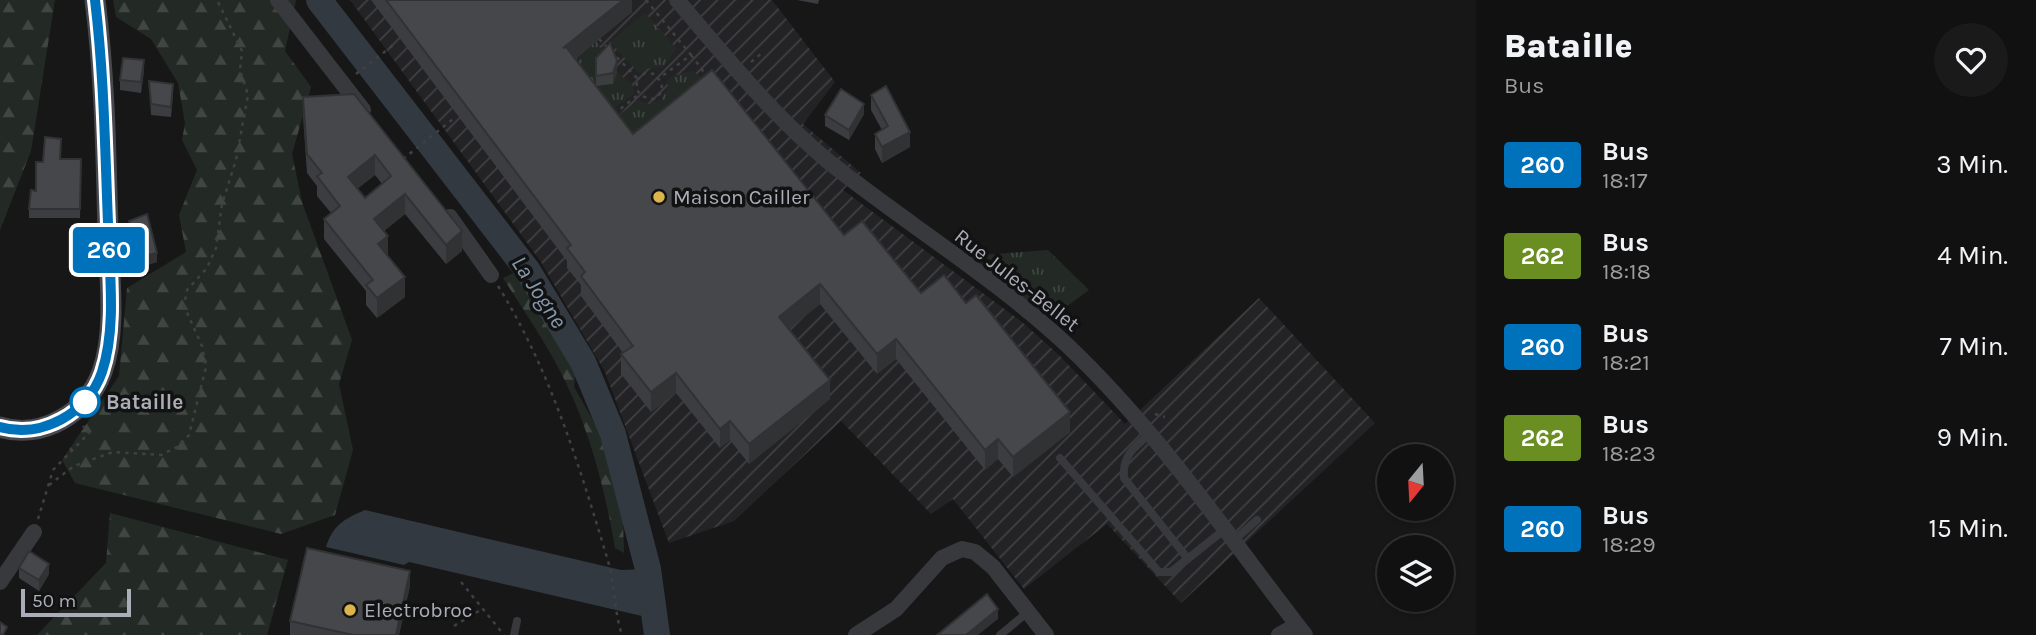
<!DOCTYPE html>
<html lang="de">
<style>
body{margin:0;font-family:Karla,sans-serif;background:#1a1a1b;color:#f1f3f6;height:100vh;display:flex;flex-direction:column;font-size:26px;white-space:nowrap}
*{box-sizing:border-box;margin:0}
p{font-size:23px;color:#9c9d9f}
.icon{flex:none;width:38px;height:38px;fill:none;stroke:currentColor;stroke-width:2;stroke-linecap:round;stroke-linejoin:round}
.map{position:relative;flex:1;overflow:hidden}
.panel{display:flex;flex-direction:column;background:#111112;width:560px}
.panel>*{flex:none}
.badge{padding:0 14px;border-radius:5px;font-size:24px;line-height:46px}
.needle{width:46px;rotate:198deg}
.buttons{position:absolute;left:1377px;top:444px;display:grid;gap:14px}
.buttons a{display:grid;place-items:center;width:77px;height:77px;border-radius:50%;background:#111112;box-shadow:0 2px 5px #0004,0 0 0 2px #303132;font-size:35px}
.scale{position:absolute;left:21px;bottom:18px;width:110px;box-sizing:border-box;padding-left:7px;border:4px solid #abaeb7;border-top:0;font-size:19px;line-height:24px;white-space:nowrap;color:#abaeb7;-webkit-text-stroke:5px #121213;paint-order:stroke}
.map>.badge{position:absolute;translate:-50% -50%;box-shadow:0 0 0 4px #fff}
.round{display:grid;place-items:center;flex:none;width:74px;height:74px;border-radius:37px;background:#1a1a1b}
.head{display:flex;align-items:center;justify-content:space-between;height:119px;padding:0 28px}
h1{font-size:33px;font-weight:800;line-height:52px}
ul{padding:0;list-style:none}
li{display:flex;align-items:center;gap:21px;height:91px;padding:0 28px}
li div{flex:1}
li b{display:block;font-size:26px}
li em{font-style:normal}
li .badge{min-width:77px;font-weight:700;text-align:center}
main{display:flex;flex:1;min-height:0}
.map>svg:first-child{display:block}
.industrial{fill:url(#industrial-furrows)}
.grass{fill:url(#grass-tufts)}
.forest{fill:url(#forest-firs)}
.water{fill:#323940}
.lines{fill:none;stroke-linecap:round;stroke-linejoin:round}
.river{stroke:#323940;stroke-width:26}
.path{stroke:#3f4044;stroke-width:2.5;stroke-dasharray:3.5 5;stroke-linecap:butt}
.lane{stroke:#38393d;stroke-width:8}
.street{stroke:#38393d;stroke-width:16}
.secondary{stroke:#47484d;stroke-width:21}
.wall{fill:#3c3d40;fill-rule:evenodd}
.shaded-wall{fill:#313234}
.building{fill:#46474b;stroke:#313234;stroke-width:2;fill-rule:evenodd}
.line-casing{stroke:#fff;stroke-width:16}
.line{stroke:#0072bc;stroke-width:10}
.poi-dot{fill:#dbb44c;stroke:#121213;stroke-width:2.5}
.stop-dot{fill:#fff;stroke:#0072bc;stroke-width:3.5}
.labels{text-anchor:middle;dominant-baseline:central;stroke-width:7;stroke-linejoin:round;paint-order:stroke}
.poi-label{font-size:21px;fill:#abaeb7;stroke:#121213;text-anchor:start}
.street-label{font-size:21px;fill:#abaeb7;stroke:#121213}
.stop-label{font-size:21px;font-weight:bold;fill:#abaeb7;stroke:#121213;text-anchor:start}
.water-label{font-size:23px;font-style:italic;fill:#8699ad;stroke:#121213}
</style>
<main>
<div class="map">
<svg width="1476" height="635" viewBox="0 0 1476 635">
<defs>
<pattern id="industrial-furrows" width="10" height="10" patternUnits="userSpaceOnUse" patternTransform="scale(1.75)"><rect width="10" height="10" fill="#232325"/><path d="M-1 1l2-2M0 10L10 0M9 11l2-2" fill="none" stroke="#404042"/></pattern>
<pattern id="grass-tufts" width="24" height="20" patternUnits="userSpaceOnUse" patternTransform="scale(1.75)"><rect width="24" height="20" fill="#232a25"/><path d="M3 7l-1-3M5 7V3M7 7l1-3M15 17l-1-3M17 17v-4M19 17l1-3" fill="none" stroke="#404642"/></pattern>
<pattern id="forest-firs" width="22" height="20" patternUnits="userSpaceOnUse" patternTransform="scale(1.75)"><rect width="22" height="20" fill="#232a25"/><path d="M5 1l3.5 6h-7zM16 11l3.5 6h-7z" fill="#404642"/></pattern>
</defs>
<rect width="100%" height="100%" fill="#171718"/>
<!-- industrial -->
<path class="industrial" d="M350 0H772L835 82 803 124 861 173 843 190 1022 322 1059 355 1125 424 1259 298 1375 423 1181 603 1107 524 1024 589 953 499 931 514 841 421 734 521 669 543 605 372 541 262Z"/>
<!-- grass -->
<path class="grass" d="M645 13 676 48C659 80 661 60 639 73L610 42Z
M596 41 609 56 596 69 597 81 604 86 613 84 617 72 633 86 634 94 604 115 565 65Z
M693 71 704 80 624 142 610 122 638 100 648 104 661 100 668 88 667 81 673 76Z
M1048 250 1089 290 1051 318 970 256Z"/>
<!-- forest -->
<path class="forest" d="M0 0H55L31 151 0 230Z
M113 0H296L285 51 311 87 292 154 302 202 352 340 339 384 353 450 335 515 281 534 75 483 62 460 119 376 127 288 186 252 179 215 197 170 182 140 185 123 178 83 151 39 116 17Z
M520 270 536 285 577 359 574 387 598 429 606 453 623 520 624 553 615 548C607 499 593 444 573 398 555 356 528 317 503 278Z
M110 513 288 560 267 635H37L106 563Z"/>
<!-- water -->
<path class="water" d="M365 510 621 570 648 569 655 619 409 562 404 565 326 547C333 525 344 519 365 510Z"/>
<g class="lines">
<!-- river -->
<path class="river" d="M319 0 528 271 583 362 613 434 648 569 657 635"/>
<!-- path -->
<path class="path" d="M646 0 691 55 661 77
M599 39 638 79 636 88 641 96 654 99 661 93 662 84 655 74 645 73 638 79
M691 55 706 75
M751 62 762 53
M356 74 396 43
M614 114 639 94
M403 159 453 119
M498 286C550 369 580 468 608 561 615 585 614 611 622 635
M1155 414 1165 417
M49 485 74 466 113 452 161 455 179 446 189 435 206 367 202 346 184 306 187 290 207 268 216 248 222 204 236 160 248 95 240 70 242 51 217 0
M38 519 53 470 89 433 83 426
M461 582 504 635
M454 626 482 609"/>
<!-- lane -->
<path class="lane" d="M1150 434C1134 447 1122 456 1124 478L1188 559
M1060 458 1159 572H1171L1224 530
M1233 541 1257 520
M514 635 517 621
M1000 635 1028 612"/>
<!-- street -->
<path class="street" d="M278 0 363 110
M677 0C725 56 772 115 829 162 907 224 994 277 1067 345 1158 431 1229 537 1305 635
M450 217 491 275
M0 582 34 532
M856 635 896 609 942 558 962 549 975 552 993 567 1046 635
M1279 635 1297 625"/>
<!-- secondary -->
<path class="secondary" d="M0 427C42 440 87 413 102 372 117 330 109 277 108 234 106 156 105 78 95 0"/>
</g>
<!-- wall -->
<path class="wall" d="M371 0H632V12L575 59 596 86V58L617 72 613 84 596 86 633 134 844 235 921 293 1070 432 1013 477 998 459 985 470 896 359 877 374 820 304 789 329 830 399 749 464 730 440 720 448 676 393 651 412 621 374V354L623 353 581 296V285L567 268V261Z
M797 0H819L818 4Z
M144 71 141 93 120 90V80Z
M149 81 173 94 171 117 151 115Z
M354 94 462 251 446 264 405 214 384 231 388 256 405 297 377 318 366 305V291L324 239V219L331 213 317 196V186L307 173 303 117V97ZM375 175 382 184 365 198 357 189Z
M871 95 910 147 882 163 875 149V134L882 130 871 110Z
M864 114 849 140 825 126V115Z
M61 148 60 159H81L80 218H29V209L36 191 43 162Z
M129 221 157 262 144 266 140 252 137 253 129 230Z
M19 568 49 574 39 591 19 578Z
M410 586 399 635H290V621Z"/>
<!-- shaded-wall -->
<path class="shaded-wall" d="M623 0H632V12L563 68V48Z
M144 60V71L141 93V82Z
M617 61V72L613 84V73Z
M864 104V114L849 140V130Z
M910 132V147L882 163V147Z
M375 155V175L348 196V177Z
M405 194V214L374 239V219Z
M462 231V251L446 264V245Z
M388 236V256L378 244Z
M140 243V252L137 253V244Z
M157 253V262L144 266V256Z
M405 277V297L377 318V298Z
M820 284V304L779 337V317Z
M896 339V359L877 374V354Z
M676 373V393L651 412V392Z
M830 380V399L749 464V444Z
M1070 412V432L1013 477V457Z
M730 421V440L720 448V429Z
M998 439V459L985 470V450Z
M49 564V574L39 591V580Z
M410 571V586L399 635H396Z
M998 609V619L978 635H966Z"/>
<!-- building -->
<path class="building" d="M386 0H623L563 48 566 47 633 134 712 70 844 235 862 221 921 293 944 275 966 303 976 295 1070 412 1013 457 998 439 985 450 896 339 877 354 820 284 779 317 830 380 749 444 730 421 720 429 676 373 651 392 621 354 633 346 581 276 585 272 567 248 571 245Z
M610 43 617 61 613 73 596 76V58Z
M123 58 144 60 141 82 120 80Z
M149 81 173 84 171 107 151 104Z
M886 86 910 132 882 147 875 134 888 126 871 95Z
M841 89 864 104 849 130 825 115Z
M354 94 462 231 446 245 405 194 374 219 388 236 378 244 405 277 377 298 366 285 373 280 324 219 340 206 317 176 322 173 307 154 303 97ZM375 155 391 176 365 198 348 177Z
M45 137 61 139 60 159H81L80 209H29L31 190 36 191V162H43Z
M147 214 157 253 144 256 140 243 137 244 129 221Z
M307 548 410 571 396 635H353L290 621Z
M29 551 49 564 39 580 19 568Z
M987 594 998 609 966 635H937Z
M0 622 7 627 3 635H0Z"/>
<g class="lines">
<!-- line casing -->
<g class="line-casing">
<path id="line" d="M0 427C42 439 88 413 102 372 117 327 109 270 108 223 105 149 104 74 95 0"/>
</g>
<!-- line -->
<use href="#line" class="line"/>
</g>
<!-- markers -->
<g class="poi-dot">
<circle cx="659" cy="197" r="7"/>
<circle cx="350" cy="610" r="7"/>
</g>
<circle class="stop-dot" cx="85" cy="402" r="14"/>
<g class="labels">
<!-- poi labels -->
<g class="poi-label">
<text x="673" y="197">Maison Cailler</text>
<text x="364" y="610">Electrobroc</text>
</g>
<!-- street labels -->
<g class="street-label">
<text transform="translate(1017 280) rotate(38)">Rue Jules-Bellet</text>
</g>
<!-- stop labels -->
<g class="stop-label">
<text x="106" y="402">Bataille</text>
</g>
<!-- water labels -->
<g class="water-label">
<text transform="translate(539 292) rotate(57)">La Jogne</text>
</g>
</g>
</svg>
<div class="buttons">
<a><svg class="needle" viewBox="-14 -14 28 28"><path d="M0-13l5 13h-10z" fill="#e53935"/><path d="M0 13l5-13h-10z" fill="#9c9d9f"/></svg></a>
<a><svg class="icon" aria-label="layers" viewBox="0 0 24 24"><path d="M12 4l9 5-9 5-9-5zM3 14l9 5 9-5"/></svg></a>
</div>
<div class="scale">50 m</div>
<b class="badge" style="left:109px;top:250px;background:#0072bc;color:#fff">260</b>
</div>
<section class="panel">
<div class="head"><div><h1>Bataille</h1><p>Bus</p></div><a class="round"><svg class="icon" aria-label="heart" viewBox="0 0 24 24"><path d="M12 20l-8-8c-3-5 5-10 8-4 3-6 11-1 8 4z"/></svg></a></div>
<ul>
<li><span class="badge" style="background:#0072bc;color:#fff">260</span><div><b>Bus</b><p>18:17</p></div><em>3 Min.</em></li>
<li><span class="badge" style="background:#6b8e23;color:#fff">262</span><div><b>Bus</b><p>18:18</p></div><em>4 Min.</em></li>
<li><span class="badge" style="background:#0072bc;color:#fff">260</span><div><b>Bus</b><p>18:21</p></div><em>7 Min.</em></li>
<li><span class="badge" style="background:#6b8e23;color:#fff">262</span><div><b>Bus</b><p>18:23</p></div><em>9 Min.</em></li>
<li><span class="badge" style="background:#0072bc;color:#fff">260</span><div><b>Bus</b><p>18:29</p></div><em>15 Min.</em></li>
</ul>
</section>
</main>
